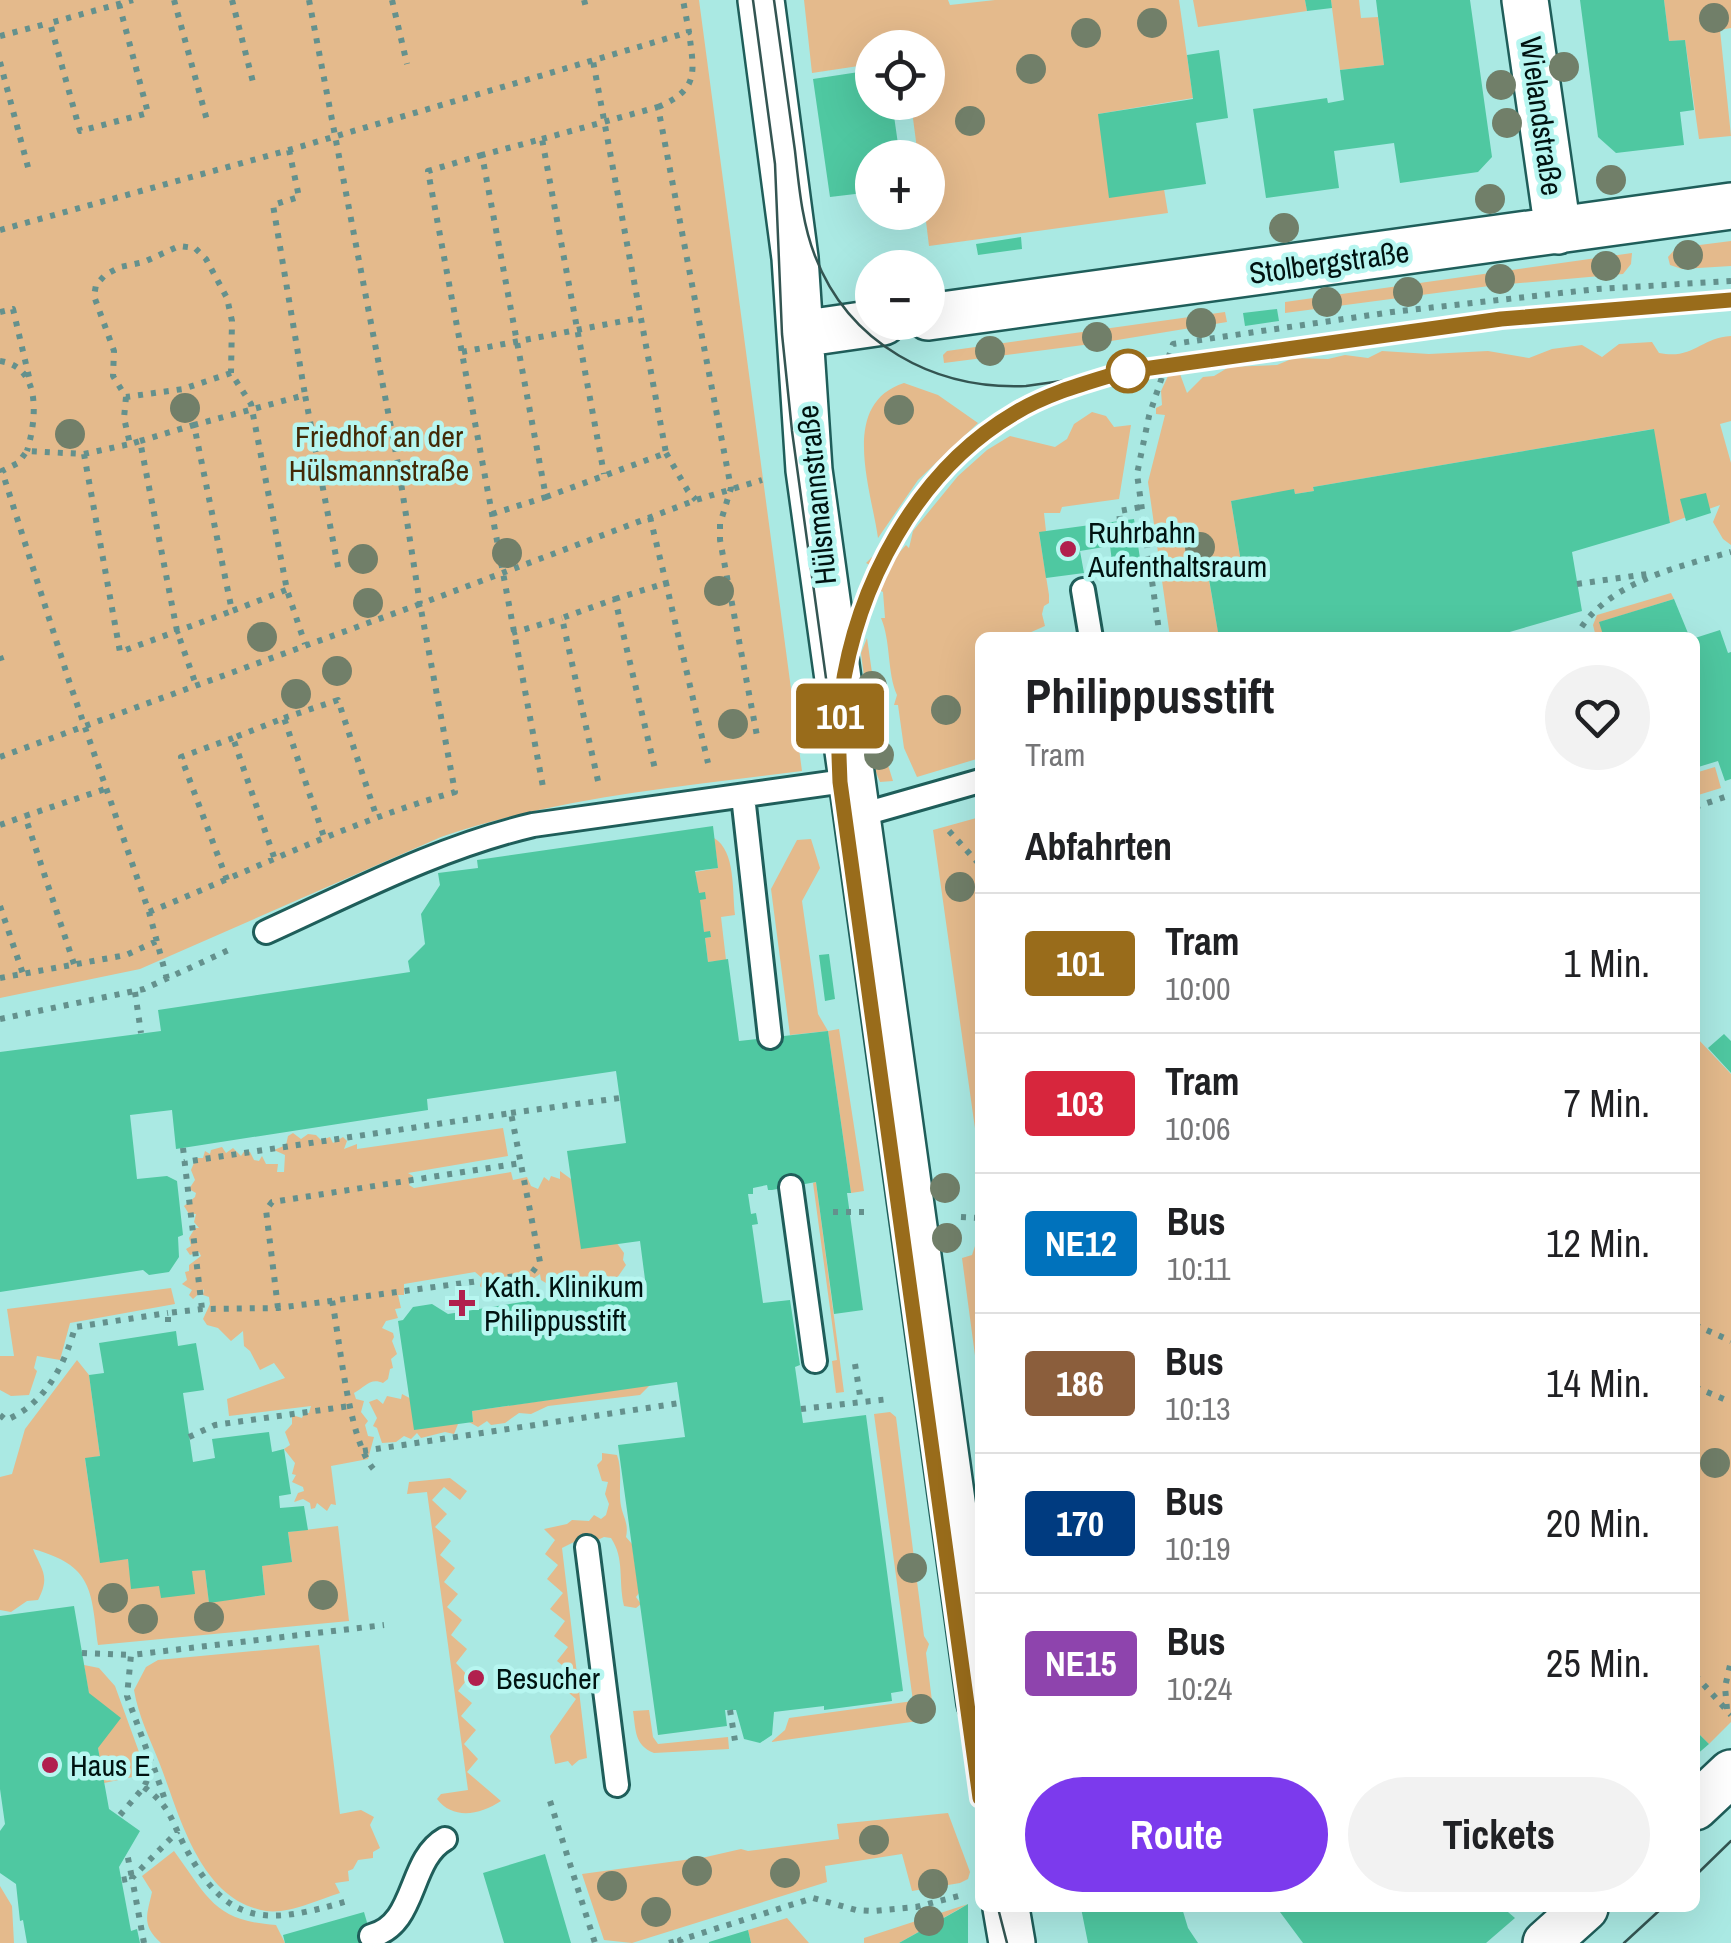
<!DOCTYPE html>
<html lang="de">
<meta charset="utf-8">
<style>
body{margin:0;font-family:"Archivo Narrow",sans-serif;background:#f2f2f2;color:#202124;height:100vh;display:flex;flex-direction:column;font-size:38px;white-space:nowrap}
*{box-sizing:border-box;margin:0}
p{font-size:32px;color:#757577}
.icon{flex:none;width:55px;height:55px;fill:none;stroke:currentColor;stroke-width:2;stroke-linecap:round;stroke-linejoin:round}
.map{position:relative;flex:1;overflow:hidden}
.side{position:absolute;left:975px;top:632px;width:725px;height:1280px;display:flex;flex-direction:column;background:#fff;border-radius:15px;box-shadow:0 10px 40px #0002}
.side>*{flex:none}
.badge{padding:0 20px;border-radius:8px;font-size:35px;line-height:65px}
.controls{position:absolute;left:855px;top:30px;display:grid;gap:20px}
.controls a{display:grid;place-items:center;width:90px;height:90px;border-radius:50%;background:#fff;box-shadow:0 10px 40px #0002;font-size:50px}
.map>.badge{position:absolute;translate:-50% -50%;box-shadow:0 0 0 5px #fff}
h2{padding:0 50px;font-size:38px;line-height:90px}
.round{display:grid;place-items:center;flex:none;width:105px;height:105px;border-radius:52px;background:#f2f2f2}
.overview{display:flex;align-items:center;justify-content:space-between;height:170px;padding:0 50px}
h1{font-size:48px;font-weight:800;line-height:75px}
.primary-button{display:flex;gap:20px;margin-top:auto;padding:20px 50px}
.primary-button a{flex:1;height:115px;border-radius:60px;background:#7c3aed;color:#fff;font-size:40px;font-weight:800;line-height:115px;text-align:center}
.primary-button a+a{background:#f2f2f2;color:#202124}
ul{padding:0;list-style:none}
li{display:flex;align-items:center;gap:30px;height:140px;padding:0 50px;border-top:2px solid #e0e0e0}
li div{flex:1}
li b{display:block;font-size:38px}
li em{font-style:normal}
li .badge{min-width:110px;font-weight:700;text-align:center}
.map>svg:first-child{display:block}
.green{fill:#e4ba8c}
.building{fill:#4fc8a1}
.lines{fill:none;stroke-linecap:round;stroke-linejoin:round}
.service-casing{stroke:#1f5e5a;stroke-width:28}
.minor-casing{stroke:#1f5e5a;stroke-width:50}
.path{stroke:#64918d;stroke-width:6;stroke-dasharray:5 8;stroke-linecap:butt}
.service{stroke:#fff;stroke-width:22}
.minor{stroke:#fff;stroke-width:45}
.tram{stroke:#345552;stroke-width:2.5}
.tree{fill:#717f69}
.line-casing{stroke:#fff;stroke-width:22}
.line{stroke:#996c1b;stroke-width:15}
.stop-dot{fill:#fff;stroke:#996c1b;stroke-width:5}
.poi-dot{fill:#b1204e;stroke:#b7f6f0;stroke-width:4}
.labels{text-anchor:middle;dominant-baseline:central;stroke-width:9;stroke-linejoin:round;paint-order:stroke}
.street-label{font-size:30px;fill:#001311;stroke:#b7f6f0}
.park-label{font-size:30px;fill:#432906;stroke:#b7f6f0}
.poi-label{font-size:30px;fill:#001311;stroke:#b7f6f0;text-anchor:start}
</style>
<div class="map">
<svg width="1731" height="1943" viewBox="0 0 1731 1943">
<rect width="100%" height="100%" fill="#aae9e3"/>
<!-- green -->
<path class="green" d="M0 0H699L802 771C681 787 558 797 441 837L140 969 0 998Z
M804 0H948L950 5 995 0H1179L1193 98 1098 114 1164 189 1168 213 929 246 925 213 928 158 918 157 911 103 928 102V48H872V64L812 73Z
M1193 0H1305L1307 11 1198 27Z
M1331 0H1359L1361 18 1378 17 1384 65 1340 70Z
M1664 0H1731V28L1720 30 1731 136 1699 139 1685 40 1669 41Z
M1731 241V266L1682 269 1670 265 1668 257 1676 248Z
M1632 253 1631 264 1623 274 1497 285 1285 313V302Z
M1225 312 1227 322 1099 343 944 363 943 355 947 351Z
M1731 336V421L1720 424 1731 463V545L1723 539 1713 522 1720 505 1670 523 1653 429 1313 487 1314 491 1295 494 1294 490 1231 501 1243 574 1209 580 1219 637H1170L1148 482 1165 415 1156 414V408L1162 405 1161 391 1168 376 1180 374 1187 393 1203 377 1214 376 1229 367 1277 365 1294 358 1328 359 1345 355 1368 358 1382 351 1429 354 1488 351 1529 358 1552 349 1582 345 1602 357 1619 344 1652 342 1659 353C1693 360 1700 338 1731 336Z
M904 383 938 395 978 423 918 480 878 538C871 488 839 404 904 383Z
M1092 412 1106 416 1114 427 1131 425 1119 499 1062 507 1060 513H1044L1046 531 1039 533 1049 595V603L1044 606 1042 614 1045 626 1029 633V637L980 638V758L917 777 904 748 898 705H894L897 695C887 673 891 641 881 618H885L883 592 879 590V582L866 574 872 566 866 563 872 557 880 556V546L893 544 897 555 906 545 909 548 913 531 958 476 987 450 1010 436 1055 447 1067 439 1074 424Z
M1671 593 1674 599 1600 622 1604 637H1596L1593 625 1597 615Z
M867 638 883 749 893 781 880 782 876 772 861 653Z
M1715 767 1721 788 1695 796V773Z
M980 817V1164L933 830Z
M714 838C736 851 732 891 735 915L721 917 726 960 708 962 705 938 711 937 704 932 695 872 718 868Z
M811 839 820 868 802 901 818 1014 828 1031 839 1029 864 1191 851 1193 828 1031 790 1035 771 889 797 840Z
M1697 1038 1731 1074V1722L1709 1744 1695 1730Z
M503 1128 508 1156 408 1173 413 1176 409 1185 414 1188 511 1172 513 1180 527 1177 531 1186 538 1189 544 1177 549 1181 551 1176 560 1179V1171L571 1179 624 1253 623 1260 626 1265 617 1278H609L603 1271 602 1279 596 1282 587 1276 584 1288H570L565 1284 561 1287 554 1285 550 1278 546 1283 541 1280 540 1274 520 1288 516 1282 511 1288 502 1285 484 1290 480 1286 482 1278 475 1272 404 1284V1295H398L401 1308 395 1309 398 1318 386 1321 382 1328 393 1333 394 1337 392 1341 397 1354 391 1359 393 1368 390 1369 388 1379 383 1383C370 1377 364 1388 354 1393L356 1399 364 1401 361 1412 368 1421 365 1425 368 1436 374 1437 368 1459 331 1466 336 1505 331 1504 327 1511 317 1503 315 1508 311 1509 310 1503 303 1499 294 1502 298 1493 304 1491 303 1487 292 1482 296 1475 292 1474 295 1463 284 1449 290 1445 285 1432 292 1424V1415L302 1418 304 1413H309L311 1406 229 1416 227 1399 285 1378 274 1363 260 1370 250 1351 244 1346 243 1331 231 1341 218 1328 207 1325 203 1319 210 1304 209 1297 203 1295 204 1289 193 1299 189 1295 192 1290 182 1284 187 1280 185 1272 189 1271V1265L201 1256 199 1252 190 1255 186 1249 191 1246 189 1238 195 1228H199L194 1222 196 1214H189L184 1206 195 1197 196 1193 189 1189 195 1180 191 1170 196 1158H203L205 1151 210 1154 211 1150 222 1147 226 1153 233 1148 241 1156 245 1150 250 1152 254 1160 259 1161 262 1156 266 1164H278L277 1172H284L285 1155 274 1150 286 1145 288 1136 293 1133 301 1139 308 1134 316 1135 321 1140 330 1137 333 1143 343 1137 347 1141 344 1149 357 1144V1149Z
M816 1182 844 1392 836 1393 832 1361 837 1360 813 1183Z
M980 1231V1393L962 1258 972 1255Z
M171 1288 175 1304 70 1323 60 1360 37 1356 34 1368 37 1371 29 1395 11 1396 0 1390V1356H14L7 1309Z
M77 1360 89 1375 100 1456 85 1459 100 1562 128 1559 130 1574 205 1570 209 1602 265 1595 262 1566 292 1561 288 1532 338 1526 349 1621 98 1645C91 1589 93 1566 33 1549 41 1569 51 1576 38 1600L27 1601 11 1612 0 1610V1477L12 1474 25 1429Z
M650 1385 640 1395 548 1406 531 1414 519 1413 505 1423 491 1425 487 1421 478 1427 469 1422 473 1421 472 1411Z
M402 1394 458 1424 454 1434 445 1432 421 1438 417 1433 411 1439 404 1436 396 1442 382 1443 377 1428 373 1426 377 1418 369 1402 377 1399 383 1404 387 1396 401 1399Z
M890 1412 896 1417 924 1636 929 1644 926 1653 933 1709 925 1720 771 1742 785 1730 789 1718 913 1701 874 1414Z
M602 1453 617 1455C623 1472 618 1489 621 1506 623 1517 629 1523 626 1537L632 1544 639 1593 636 1597 641 1604 636 1608 624 1606C618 1580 625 1559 611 1538L604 1537 591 1543 578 1540 562 1548 587 1758 579 1760 572 1766 568 1761 555 1764 550 1736 576 1699 562 1687 572 1673 557 1661 568 1647 554 1636 565 1621 550 1609 563 1593 547 1579 558 1565 545 1554 555 1540 544 1529 567 1524 572 1520 589 1521 594 1515 601 1519 606 1515 609 1504 605 1494 608 1482 602 1481 597 1465 602 1460Z
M450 1478 467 1491 460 1500 444 1487 432 1500 447 1514 435 1527 451 1541 440 1555 455 1568 444 1582 458 1594 447 1607 462 1620 451 1635 467 1649 456 1663 469 1677 458 1691 472 1703 461 1716 476 1730 464 1744 478 1759 467 1772 501 1801C480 1815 453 1820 437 1799L441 1794 468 1790 427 1492 407 1494 409 1482Z
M319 1645 340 1814 361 1810 374 1817 370 1825 380 1848 373 1852V1858L358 1860 353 1869 348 1871 349 1881 335 1883 340 1893C318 1900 289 1914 266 1911 199 1900 180 1815 159 1762 150 1739 138 1715 134 1690L146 1667 158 1660Z
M84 1665 99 1668 115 1686 147 1774 104 1783Z
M649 1710 653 1737 658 1744 728 1737 729 1749 654 1753C634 1745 636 1730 633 1711Z
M948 1813 970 1872 968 1879 960 1883 912 1891 902 1854 825 1866 827 1882 632 1943 604 1940 582 1874 706 1857 741 1849 748 1851 839 1839 837 1824Z
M174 1851C208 1897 214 1921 276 1925L285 1943H161C141 1925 147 1915 152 1892L142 1876Z
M0 1886 12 1906 14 1943H0Z
M968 1904 899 1943H864V1938Z
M787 1918 809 1943H751L748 1930Z"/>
<!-- building -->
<path class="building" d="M1305 0H1331L1332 8 1307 11Z
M1376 0H1470L1492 157 1478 172 1400 183 1394 143 1334 151 1339 188 1266 198 1253 109 1327 98 1328 103 1344 100 1340 70 1384 65Z
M1580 0H1664L1669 41 1685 40 1694 110 1680 112 1684 145 1616 153 1598 137Z
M1219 50 1228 118 1196 123 1206 184 1109 198 1098 114 1193 99 1187 55Z
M872 70V102H892L900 158H872V192L830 197 813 79Z
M1021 237 1022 249 978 255 976 244Z
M1277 309 1279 321 1245 326 1243 313Z
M1654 429 1670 523 1572 552 1582 611 1489 638H1219L1209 579 1243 574 1231 501 1294 489 1295 494 1314 491 1313 487Z
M1706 493 1711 513 1686 521 1680 499Z
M1134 519 1141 565 1113 569 1110 546 1080 551 1084 573 1046 578 1039 532Z
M1674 599 1690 638H1604L1599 622Z
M1720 630 1728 653 1731 652V779L1725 781 1718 761 1695 768V638Z
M713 826 718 868 695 871 699 893 705 892 706 899 700 900 704 932 710 931 711 937 705 938 708 962 728 959 739 1041 828 1031 851 1193H847L863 1310 834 1314 816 1182 772 1190H768L767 1185 753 1188V1194H748L751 1214 756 1213 758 1224 752 1225 763 1303 790 1300 800 1365 795 1367 803 1423 866 1415 903 1691 891 1693 892 1701 824 1710V1706L774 1712 772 1735 760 1743 744 1739 736 1710H725L727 1726 658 1735 618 1445 685 1437 677 1382 472 1411 473 1422 414 1430 398 1321 403 1320 413 1307 432 1304 448 1314 590 1291V1295L646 1287 640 1241 581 1249 567 1151 626 1143 616 1071 427 1099 428 1110 176 1149 172 1110 130 1115 137 1179 167 1176 177 1181 183 1235 178 1237 179 1257 169 1272 149 1275 143 1270 0 1292V1052L161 1031 158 1010 410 972 408 961 425 944 421 914 440 885 438 873 478 868 477 860Z
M829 954 835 999 825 1001 819 955Z
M1724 1034 1731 1041V1073L1708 1048Z
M176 1331 178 1346 196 1343 204 1390 183 1393 193 1462 215 1458 212 1439 269 1432 272 1452 284 1449 291 1494 279 1496 280 1508 304 1506 308 1530 288 1532 292 1562 262 1566 265 1595 209 1603 205 1570 192 1571 195 1594 161 1598 159 1586 131 1589 128 1559 100 1563 85 1458 100 1456 89 1375 104 1373 99 1343Z
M74 1606 89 1693 121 1718 98 1748 109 1809 140 1831 119 1867 131 1931 137 1929 140 1943H27L23 1920 20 1921 16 1884 0 1873V1831L5 1824 0 1789V1616Z
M1695 1730 1709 1744 1695 1756Z
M545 1854 571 1943H504L483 1873Z
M968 1904V1943H899L958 1910Z
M1081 1908H1182L1188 1928 1198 1943H1088Z
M1277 1908H1513L1508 1912 1515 1918 1486 1943H1303Z
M364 1912 373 1943H285L283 1935Z
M748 1930 751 1943H709V1942Z"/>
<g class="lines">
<!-- service casing -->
<g class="service-casing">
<path id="service" d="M1083 590 1091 638
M743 796 770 1037
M857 816 980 781
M266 932C354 892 439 847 533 825L852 780
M791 1187 815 1361
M587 1547 617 1785
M371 1936C417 1925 408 1860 445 1839"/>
</g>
<!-- minor casing -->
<g class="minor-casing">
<path id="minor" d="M761 0 795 258 809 470 980 1703
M1525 0 1558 231
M928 317 1731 206
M800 334 883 322
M1695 1807 1731 1773
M1006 1908 1012 1943
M1546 1943 1585 1908"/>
</g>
<!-- path -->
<path class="path" d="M174 0 208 124
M232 0 254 86
M309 0 398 464 420 604 696 500 762 480
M392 0 407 64
M584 0 587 11
M119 4 148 113 80 131 50 23 133 0
M0 36 50 23
M0 62 29 171
M658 107C700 89 694 72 689 32
M542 139 658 107 731 488 720 524V540L757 736
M289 150 299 197 273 205 305 395
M482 155 428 171 543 787
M0 230 289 150 689 32 683 0
M0 312 13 309 29 377
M462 352 639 318
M0 361C43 367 36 422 27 451
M231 373 183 389 126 397 113 376 114 351 94 296 96 285 105 275 120 267 144 262 179 246 195 248 206 259 227 298 232 321 231 373 251 404 287 590 305 644
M126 397 124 418 130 444 140 441 177 631 196 685
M140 441 194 425
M666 453 688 491 696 500
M84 454 130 444
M546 497 666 453 593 61
M492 514 546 497 482 155 542 139 604 474
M650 517 666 583
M1120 521 1119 511 1141 507
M1577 584 1647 574
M286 590 232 611 194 425 305 395 339 572
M615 599 666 583 708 763
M512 633 562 618
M1160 638 1137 474 1149 416 1173 344 1392 312 1597 289 1731 281
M1575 638C1603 583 1677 567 1731 552
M0 656 3 664 0 665
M284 718 338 700 377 818
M0 757 420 604 455 792C349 822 250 871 149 912
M598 781 562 618 615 599 655 769
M1695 807 1731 795
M0 825 25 816
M949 831 980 865
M274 857 233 738 284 718 324 837
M227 880 181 757 233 738
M0 906 23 974
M74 964 25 816 108 788
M0 978 126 955 157 941
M167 979 149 912 70 684 2 471 18 463 27 451 84 454 120 652 232 611
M135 992 141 1033
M0 1019 144 989 233 948
M511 1113 620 1098
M183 1148 202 1309
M833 1212H864
M961 1217 980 1218
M332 1301C340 1338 349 1454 379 1474
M278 1308 266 1210 272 1202 521 1163
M168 1322V1313L202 1309 278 1308 531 1274 540 1262 511 1113 184 1162
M1695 1325 1731 1341
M855 1364 861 1402
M1695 1387 1731 1402
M801 1409 889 1399
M0 1415 6 1420C44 1405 65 1365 75 1327L168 1313
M189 1437 215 1425 350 1406
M363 1451 680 1403
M82 1653 131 1655
M1695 1675 1731 1715
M1727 1709 1725 1687 1731 1661
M730 1710 736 1747
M154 1768 166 1803
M144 1787C170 1807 169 1815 183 1843 227 1929 267 1925 351 1900
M550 1801 595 1943
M120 1815 144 1787 153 1767 127 1696 131 1655 384 1625
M122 1880 132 1878 127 1853
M144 1943 132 1878 178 1831
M669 1943 680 1940
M681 1943 680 1940 813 1898 856 1910 873 1911 916 1907 959 1896"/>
<!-- service -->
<use href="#service" class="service"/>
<!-- minor -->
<use href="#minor" class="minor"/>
<!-- tram -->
<path class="tram" d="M753 0 775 164 782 334 792 431 980 1798
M774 0C781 50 788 101 795 151 799 186 802 223 815 256 849 344 934 390 1026 386L1501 319 1731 300
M839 718C848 577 934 438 1070 389
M1695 1876 1731 1841
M998 1908 1007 1943
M1624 1943 1662 1908"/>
</g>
<!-- trees -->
<g class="tree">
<circle cx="1714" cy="18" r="15"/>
<circle cx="1152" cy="23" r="15"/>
<circle cx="1086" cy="33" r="15"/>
<circle cx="1564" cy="67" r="15"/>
<circle cx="1031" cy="69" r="15"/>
<circle cx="1501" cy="85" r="15"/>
<circle cx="970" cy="121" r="15"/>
<circle cx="1507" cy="123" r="15"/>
<circle cx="1611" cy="180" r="15"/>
<circle cx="1490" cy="199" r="15"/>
<circle cx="1284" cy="228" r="15"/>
<circle cx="1688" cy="255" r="15"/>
<circle cx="1606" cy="266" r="15"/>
<circle cx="1500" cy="279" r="15"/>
<circle cx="1408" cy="292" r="15"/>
<circle cx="1327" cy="302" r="15"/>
<circle cx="1201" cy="323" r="15"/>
<circle cx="1097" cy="337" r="15"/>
<circle cx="990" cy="351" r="15"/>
<circle cx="185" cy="408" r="15"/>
<circle cx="899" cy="410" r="15"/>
<circle cx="70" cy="434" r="15"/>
<circle cx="1200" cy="547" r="15"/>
<circle cx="507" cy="553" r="15"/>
<circle cx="363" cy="559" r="15"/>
<circle cx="719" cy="591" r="15"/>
<circle cx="368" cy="603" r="15"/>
<circle cx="262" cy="637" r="15"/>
<circle cx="337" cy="671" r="15"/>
<circle cx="872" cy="686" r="15"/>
<circle cx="296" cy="694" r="15"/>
<circle cx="946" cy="710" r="15"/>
<circle cx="733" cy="724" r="15"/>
<circle cx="879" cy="755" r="15"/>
<circle cx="960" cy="887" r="15"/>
<circle cx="945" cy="1188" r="15"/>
<circle cx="947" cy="1238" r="15"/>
<circle cx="1715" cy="1463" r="15"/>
<circle cx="912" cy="1568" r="15"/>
<circle cx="323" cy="1595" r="15"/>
<circle cx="113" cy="1598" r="15"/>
<circle cx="209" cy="1617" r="15"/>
<circle cx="143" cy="1619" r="15"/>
<circle cx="921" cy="1709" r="15"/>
<circle cx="874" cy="1840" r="15"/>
<circle cx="697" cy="1871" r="15"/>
<circle cx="785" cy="1873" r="15"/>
<circle cx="933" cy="1884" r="15"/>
<circle cx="612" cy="1886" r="15"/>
<circle cx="656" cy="1912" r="15"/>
<circle cx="929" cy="1921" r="15"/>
</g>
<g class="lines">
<!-- line casing -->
<g class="line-casing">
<path id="line" d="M980 1798 840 782C839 754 837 725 841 697 856 586 916 471 1015 413 1048 393 1086 383 1122 372L1501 319 1731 300"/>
</g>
<!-- line -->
<use href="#line" class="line"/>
</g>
<!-- markers -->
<circle class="stop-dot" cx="1128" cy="371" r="20"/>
<g class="poi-dot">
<circle cx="1068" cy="549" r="10"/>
<path d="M457 1288h10v10h10v10h-10v10h-10v-10h-10v-10h10z"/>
<circle cx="476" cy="1678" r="10"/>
<circle cx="50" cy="1765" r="10"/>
</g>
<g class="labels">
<!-- street labels -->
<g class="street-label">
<text transform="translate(1542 116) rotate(82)">Wielandstraße</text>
<text transform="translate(1329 262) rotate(-8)">Stolbergstraße</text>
<text transform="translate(816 495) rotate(-96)">Hülsmannstraße</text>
</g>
<!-- park labels -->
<g class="park-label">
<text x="379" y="436">Friedhof an der<tspan x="379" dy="34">Hülsmannstraße</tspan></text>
</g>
<!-- poi labels -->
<g class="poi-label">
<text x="1088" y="532">Ruhrbahn<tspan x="1088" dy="34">Aufenthaltsraum</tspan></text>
<text x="484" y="1286">Kath. Klinikum<tspan x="484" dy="34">Philippusstift</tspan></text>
<text x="496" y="1678">Besucher</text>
<text x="70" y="1765">Haus E</text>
</g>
</g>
</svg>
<div class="controls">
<a><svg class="icon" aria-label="locate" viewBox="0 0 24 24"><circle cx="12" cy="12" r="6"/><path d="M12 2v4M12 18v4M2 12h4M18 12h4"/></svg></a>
<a>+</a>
<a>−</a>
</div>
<b class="badge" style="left:840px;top:716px;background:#996c1b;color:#fff">101</b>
<section class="side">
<div class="overview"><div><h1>Philippusstift</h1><p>Tram</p></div><a class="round"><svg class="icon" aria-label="heart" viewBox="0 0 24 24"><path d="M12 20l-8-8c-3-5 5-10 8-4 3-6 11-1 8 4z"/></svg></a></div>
<h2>Abfahrten</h2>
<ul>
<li><span class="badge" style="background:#996c1b;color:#fff">101</span><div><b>Tram</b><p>10:00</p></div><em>1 Min.</em></li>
<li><span class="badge" style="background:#d7263d;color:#fff">103</span><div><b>Tram</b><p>10:06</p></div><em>7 Min.</em></li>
<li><span class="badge" style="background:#0072bc;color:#fff">NE12</span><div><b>Bus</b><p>10:11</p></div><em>12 Min.</em></li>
<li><span class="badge" style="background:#8b5e3c;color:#fff">186</span><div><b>Bus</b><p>10:13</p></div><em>14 Min.</em></li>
<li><span class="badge" style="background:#003b80;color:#fff">170</span><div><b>Bus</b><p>10:19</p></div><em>20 Min.</em></li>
<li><span class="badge" style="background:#8e44ad;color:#fff">NE15</span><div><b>Bus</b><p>10:24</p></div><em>25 Min.</em></li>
</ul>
<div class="primary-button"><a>Route</a><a>Tickets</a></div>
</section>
</div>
